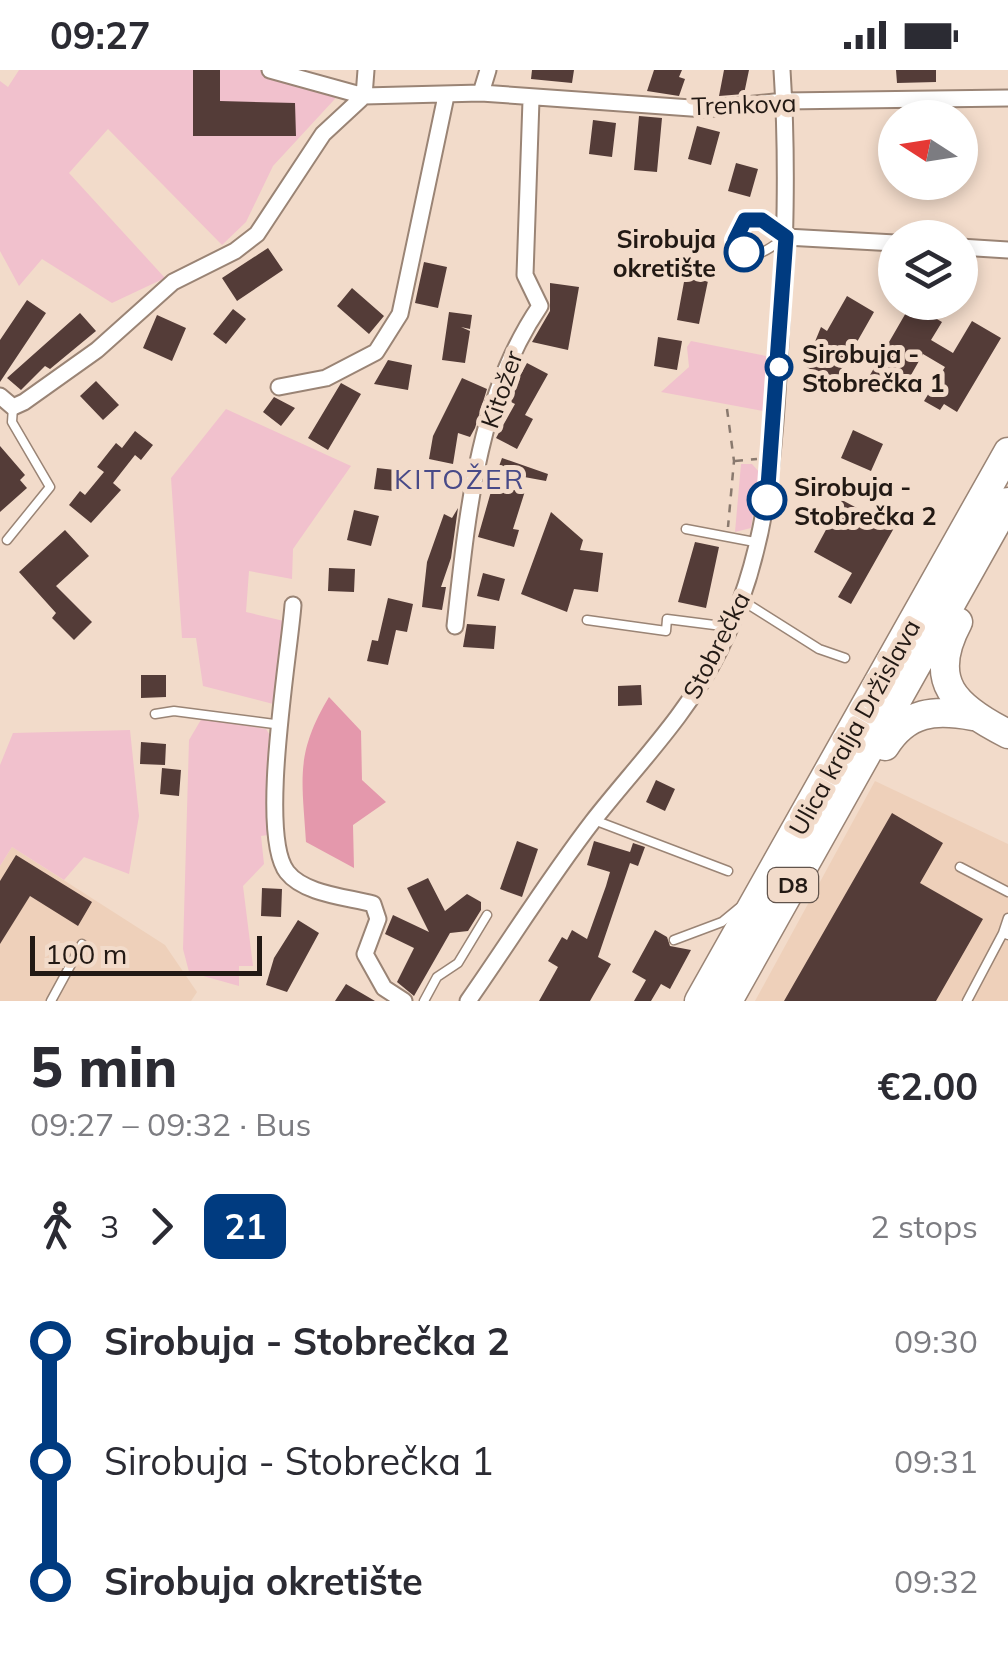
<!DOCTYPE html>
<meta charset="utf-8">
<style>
body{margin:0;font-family:Mulish,sans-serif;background:#f7f7f7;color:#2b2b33;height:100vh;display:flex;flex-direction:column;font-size:38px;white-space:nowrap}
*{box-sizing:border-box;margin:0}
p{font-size:32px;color:#7c7c81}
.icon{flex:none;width:55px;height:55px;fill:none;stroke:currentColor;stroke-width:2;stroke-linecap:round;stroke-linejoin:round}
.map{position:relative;height:931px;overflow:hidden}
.panel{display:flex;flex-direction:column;background:#fff;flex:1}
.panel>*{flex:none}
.badge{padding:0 20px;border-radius:15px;font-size:35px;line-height:65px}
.needle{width:65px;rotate:282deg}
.tools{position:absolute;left:878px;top:30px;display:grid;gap:20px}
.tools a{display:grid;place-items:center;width:100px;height:100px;border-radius:50%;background:#fff;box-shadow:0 5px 15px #0003;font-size:50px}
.scale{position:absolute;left:30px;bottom:25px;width:232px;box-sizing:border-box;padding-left:10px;border:5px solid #221914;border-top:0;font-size:28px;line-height:35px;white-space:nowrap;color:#221914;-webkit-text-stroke:8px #f2dbca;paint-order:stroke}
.map>.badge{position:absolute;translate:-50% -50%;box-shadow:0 0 0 5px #fff}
.legs{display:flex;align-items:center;gap:15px;height:110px;padding:0 30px;font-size:32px}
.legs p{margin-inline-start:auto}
.summary{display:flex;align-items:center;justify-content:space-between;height:170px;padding:0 30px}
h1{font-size:55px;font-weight:800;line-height:75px}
ul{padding:0 30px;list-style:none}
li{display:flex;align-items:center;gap:35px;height:120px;font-size:38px}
li i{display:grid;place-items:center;width:15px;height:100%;margin:0 12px;background:currentColor}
li i::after{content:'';width:25px;height:25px;margin:-12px;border:8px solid;border-radius:50%;background:#fff}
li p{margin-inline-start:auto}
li:first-child i{background:linear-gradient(#0000 50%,currentColor 0)}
li:last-child i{background:linear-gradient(currentColor 50%,#0000 0)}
.status{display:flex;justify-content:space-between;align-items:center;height:70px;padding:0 50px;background:#fff;direction:ltr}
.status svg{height:28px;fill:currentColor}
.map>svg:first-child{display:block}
.built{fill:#eed0ba}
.green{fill:#f1c1cd}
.forest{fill:#e498ac}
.building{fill:#543c38}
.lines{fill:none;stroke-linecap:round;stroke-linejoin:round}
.service-casing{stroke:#9a8475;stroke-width:11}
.minor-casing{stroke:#9a8475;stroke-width:19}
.trunk-casing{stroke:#9a8475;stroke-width:31}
.path{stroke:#89796e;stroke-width:2.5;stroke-dasharray:8 8;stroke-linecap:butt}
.service{stroke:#fff;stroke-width:8}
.minor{stroke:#fff;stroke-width:15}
.trunk{stroke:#fff;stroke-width:28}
.line-1-casing{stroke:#fff;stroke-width:22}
.line-1{stroke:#003b80;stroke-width:15}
.stop-1-dot{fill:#fff;stroke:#003b80;stroke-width:5}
.labels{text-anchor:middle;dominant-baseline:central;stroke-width:10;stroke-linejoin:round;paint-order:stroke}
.shield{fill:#f2dbca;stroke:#60534b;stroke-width:2.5}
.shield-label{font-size:22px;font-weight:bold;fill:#221914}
.street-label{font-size:25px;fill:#221914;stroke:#f2dbca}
.stop-label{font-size:25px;font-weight:bold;fill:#221914;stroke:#f2dbca;text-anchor:start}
.neighbourhood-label{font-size:28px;letter-spacing:2.5px;fill:#484a88;stroke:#f2dbca}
</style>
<div class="status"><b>09:27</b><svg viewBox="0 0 49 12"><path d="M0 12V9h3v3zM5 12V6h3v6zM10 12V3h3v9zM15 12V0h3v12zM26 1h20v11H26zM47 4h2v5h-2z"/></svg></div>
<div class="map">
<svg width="1008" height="931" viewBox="0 0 1008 931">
<rect width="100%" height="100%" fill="#f2dbca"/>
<!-- built -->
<path class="built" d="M875 711 1008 774V931H755Z
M12 777 165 875 197 922 191 931H0V796Z"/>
<!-- green -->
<path class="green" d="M19 0H305L345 18 273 96 246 152 222 175 108 59 69 103 165 208 112 233 42 189 19 216 0 181V11L8 17Z
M691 271 766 286 763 341 661 322 689 297 687 277Z
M226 339 351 396 293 479 292 509 249 501 246 542 284 551 277 635 203 616 196 568H182L171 408Z
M741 394H752L759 402 751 458 735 462Z
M202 648 266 659 273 670 267 724 275 764 261 766 264 794 243 816 253 896H239V916L189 902 183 879 189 670Z
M130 660 139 746 129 804 84 787 64 810 12 777 0 796V695L13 663Z"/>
<!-- forest -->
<path class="forest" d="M329 627 361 661 362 710 386 732 353 755 354 798 306 772C302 708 295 684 329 627Z"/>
<!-- building -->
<path class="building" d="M193 0H220V31L295 33 296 66H193Z
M532 0H574L572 13 531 9Z
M654 0H682L679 7 685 9 679 26 647 21Z
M724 0H749L744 24 719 26Z
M896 0H936V12L897 13Z
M639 46 662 48 657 102 634 100Z
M593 50 616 53 612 87 589 84Z
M697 56 720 62 711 95 688 89Z
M736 93 758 99 750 127 728 121Z
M268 178 283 200 237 231 222 208Z
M424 192 447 197 438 238 415 233Z
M686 201 709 206 699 254 677 250Z
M550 213 579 217 568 280 532 272 550 241Z
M352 218 384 246 369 264 337 236Z
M847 226 874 242 828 323 804 310 810 299 805 296 821 257 827 261Z
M27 230 46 243 0 312V270Z
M911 234 942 252 931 270 953 283 972 251 1001 268 957 342 944 334 940 340 924 331 945 297 923 284 899 326 866 312Z
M233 239 246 249 226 274 213 264Z
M449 242 472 245 470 259 461 257 470 261 465 293 442 290Z
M80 243 96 261 50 299 45 296 21 320 7 308Z
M157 245 186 258 172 291 143 278Z
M658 267 682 271 677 300 654 296Z
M388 290 412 295 408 320 374 314Z
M527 293 548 304 525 345 533 349 517 379 496 368 515 334 507 330Z
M462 308 487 319 475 358 470 367 458 363 453 394 429 389 433 366Z
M96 311 119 335 103 350 80 326Z
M341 313 361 324 328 380 308 368Z
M274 327 295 338 281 356 263 342Z
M853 360 883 374 871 401 841 388Z
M135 361 153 375 141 390 135 385 113 413 121 420 91 453 69 435 80 421 85 425 104 402 97 397 116 373 122 378Z
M0 376 25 405 20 410 27 418 0 442Z
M502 388 548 404 546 411 497 402Z
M377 398 404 401 402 422 374 419Z
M492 418 525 421 513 459 519 460 514 477 478 467Z
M842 430 894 458 851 534 838 527 852 503 814 482Z
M458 438 451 488 441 517H446L442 540 422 537 427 492 444 444 452 448Z
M354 440 379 446 371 476 347 470Z
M551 442 583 470 580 480 603 483 598 522 574 519 567 542 521 524Z
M65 460 89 486 56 516 92 552 74 570 52 548 56 543 19 502Z
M695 472 719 477 706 538 678 532Z
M329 498 355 499 354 522 328 521Z
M483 503 505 509 499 531 477 526Z
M388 528 413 534 407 562 396 560 388 595 367 591 372 570 378 571Z
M467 554 496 556 494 579 463 577Z
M141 605H166V627L141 628Z
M641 615 642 635 618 636V616Z
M141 672 166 674 165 695 140 694Z
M162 698 181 700 179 726 160 724Z
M656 710 675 719 665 741 646 732Z
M892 743 943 773 920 813 983 849 936 931H784Z
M517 771 538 779 522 827 500 819Z
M594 771 630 782 633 773 645 777 638 796 630 793 598 887 611 894 590 931H539L558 897 548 891 562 867 567 870 572 860 587 869 606 816 610 802 587 795Z
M16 785 92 832 78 856 30 826 0 874V811Z
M428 808 445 841 467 824 481 832V840L468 861 450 863 414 926 397 912 414 878 385 864 393 845 429 862 407 818Z
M262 818 282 819 281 847 261 846Z
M298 850 319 863 287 922 266 915 274 888Z
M655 860 667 867 670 876 691 880 670 919 661 914 651 931H634L646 910 632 902Z
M346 914 375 931H335Z"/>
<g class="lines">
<!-- service casing -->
<g class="service-casing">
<path id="service" d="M750 148 762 150 786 167C778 172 767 182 757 184 731 189 730 157 750 148Z
M686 459 760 473
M7 470 50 417 12 352 13 337
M743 531 819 579 845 588
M587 550 666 561 667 549 730 557
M155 644 174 641 282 655
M594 750 728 801
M960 797 1008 822
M1003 863 1008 848
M674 870 722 852 739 838
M51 931 82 874
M424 931 437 907 458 893 487 845
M967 931 1003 863 1008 865"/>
</g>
<!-- minor casing -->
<g class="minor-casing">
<path id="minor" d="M270 0 364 26 366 0
M481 23 488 0
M786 167 895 173
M960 177 1008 180
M279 317 326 308 376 282 400 244 446 26
M0 326 13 337 24 332 97 280 173 212 235 181 257 164 323 64 364 26 481 23 705 39 784 31 1008 28
M293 535C289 587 258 765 287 802 304 824 347 827 373 834L378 849 365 884 384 918 404 931
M455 556C467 448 477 328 540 236L525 205 531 30
M468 931C510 871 549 808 593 751 637 695 687 645 719 581 769 483 774 380 780 272 785 181 788 91 782 0"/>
</g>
<!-- trunk casing -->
<g class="trunk-casing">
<path id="trunk" d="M958 552C926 612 955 637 1008 664
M885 676C907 641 935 639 973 646
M699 931 1008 382
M728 931 1008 432"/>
</g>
<!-- path -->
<path class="path" d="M727 339 734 391 728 457
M735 391 757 389"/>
<!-- service -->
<use href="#service" class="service"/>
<!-- minor -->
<use href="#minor" class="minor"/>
<!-- trunk -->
<use href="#trunk" class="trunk"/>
</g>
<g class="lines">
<!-- line-1 casing -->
<g class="line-1-casing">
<path id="line-1" d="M744 182 735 170 745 150H762L786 167 767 430"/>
</g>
<!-- line-1 -->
<use href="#line-1" class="line-1"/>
</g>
<!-- markers -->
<g class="stop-1-dot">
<circle cx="744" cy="182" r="18"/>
<circle cx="779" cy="297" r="12"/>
<circle cx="767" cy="430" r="18"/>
</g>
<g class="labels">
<!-- shield labels -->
<rect class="shield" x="768" y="798" width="50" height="34" rx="8"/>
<g class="shield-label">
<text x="793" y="815">D8</text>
</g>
<!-- street labels -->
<g class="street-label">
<text transform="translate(744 34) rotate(-2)">Trenkova</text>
<text transform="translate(501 319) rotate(-71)">Kitožer</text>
<text transform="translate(716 575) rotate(-63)">Stobrečka</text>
<text transform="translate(854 657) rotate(-61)">Ulica kralja Držislava</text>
</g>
<!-- stop labels -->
<g class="stop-label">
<text x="716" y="168" text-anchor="end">Sirobuja<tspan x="716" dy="29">okretište</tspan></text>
<text x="802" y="283">Sirobuja -<tspan x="802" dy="29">Stobrečka 1</tspan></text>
<text x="794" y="416">Sirobuja -<tspan x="794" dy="29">Stobrečka 2</tspan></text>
</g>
<!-- neighbourhood labels -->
<g class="neighbourhood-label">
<text x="460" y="408">KITOŽER</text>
</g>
</g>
</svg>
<div class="tools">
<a><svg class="needle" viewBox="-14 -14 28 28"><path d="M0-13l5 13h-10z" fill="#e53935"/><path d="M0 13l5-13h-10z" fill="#7c7c81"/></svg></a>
<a><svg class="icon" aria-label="layers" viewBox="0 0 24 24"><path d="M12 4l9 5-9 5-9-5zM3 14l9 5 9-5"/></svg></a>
</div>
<div class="scale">100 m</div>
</div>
<section class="panel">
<div class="summary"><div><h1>5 min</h1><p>09:27 – 09:32 · Bus</p></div><b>€2.00</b></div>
<div class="legs"><svg class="icon" aria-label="walk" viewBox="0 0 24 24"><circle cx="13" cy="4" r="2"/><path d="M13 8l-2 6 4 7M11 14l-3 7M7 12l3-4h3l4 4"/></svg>3<svg class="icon" aria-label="forward" viewBox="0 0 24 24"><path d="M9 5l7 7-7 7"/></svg><b class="badge" style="background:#003b80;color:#fff">21</b><p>2 stops</p></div>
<ul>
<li><i style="color:#003b80"></i><b>Sirobuja - Stobrečka 2</b><p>09:30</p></li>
<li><i style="color:#003b80"></i><span>Sirobuja - Stobrečka 1</span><p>09:31</p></li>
<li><i style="color:#003b80"></i><b>Sirobuja okretište</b><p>09:32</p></li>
</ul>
</section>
